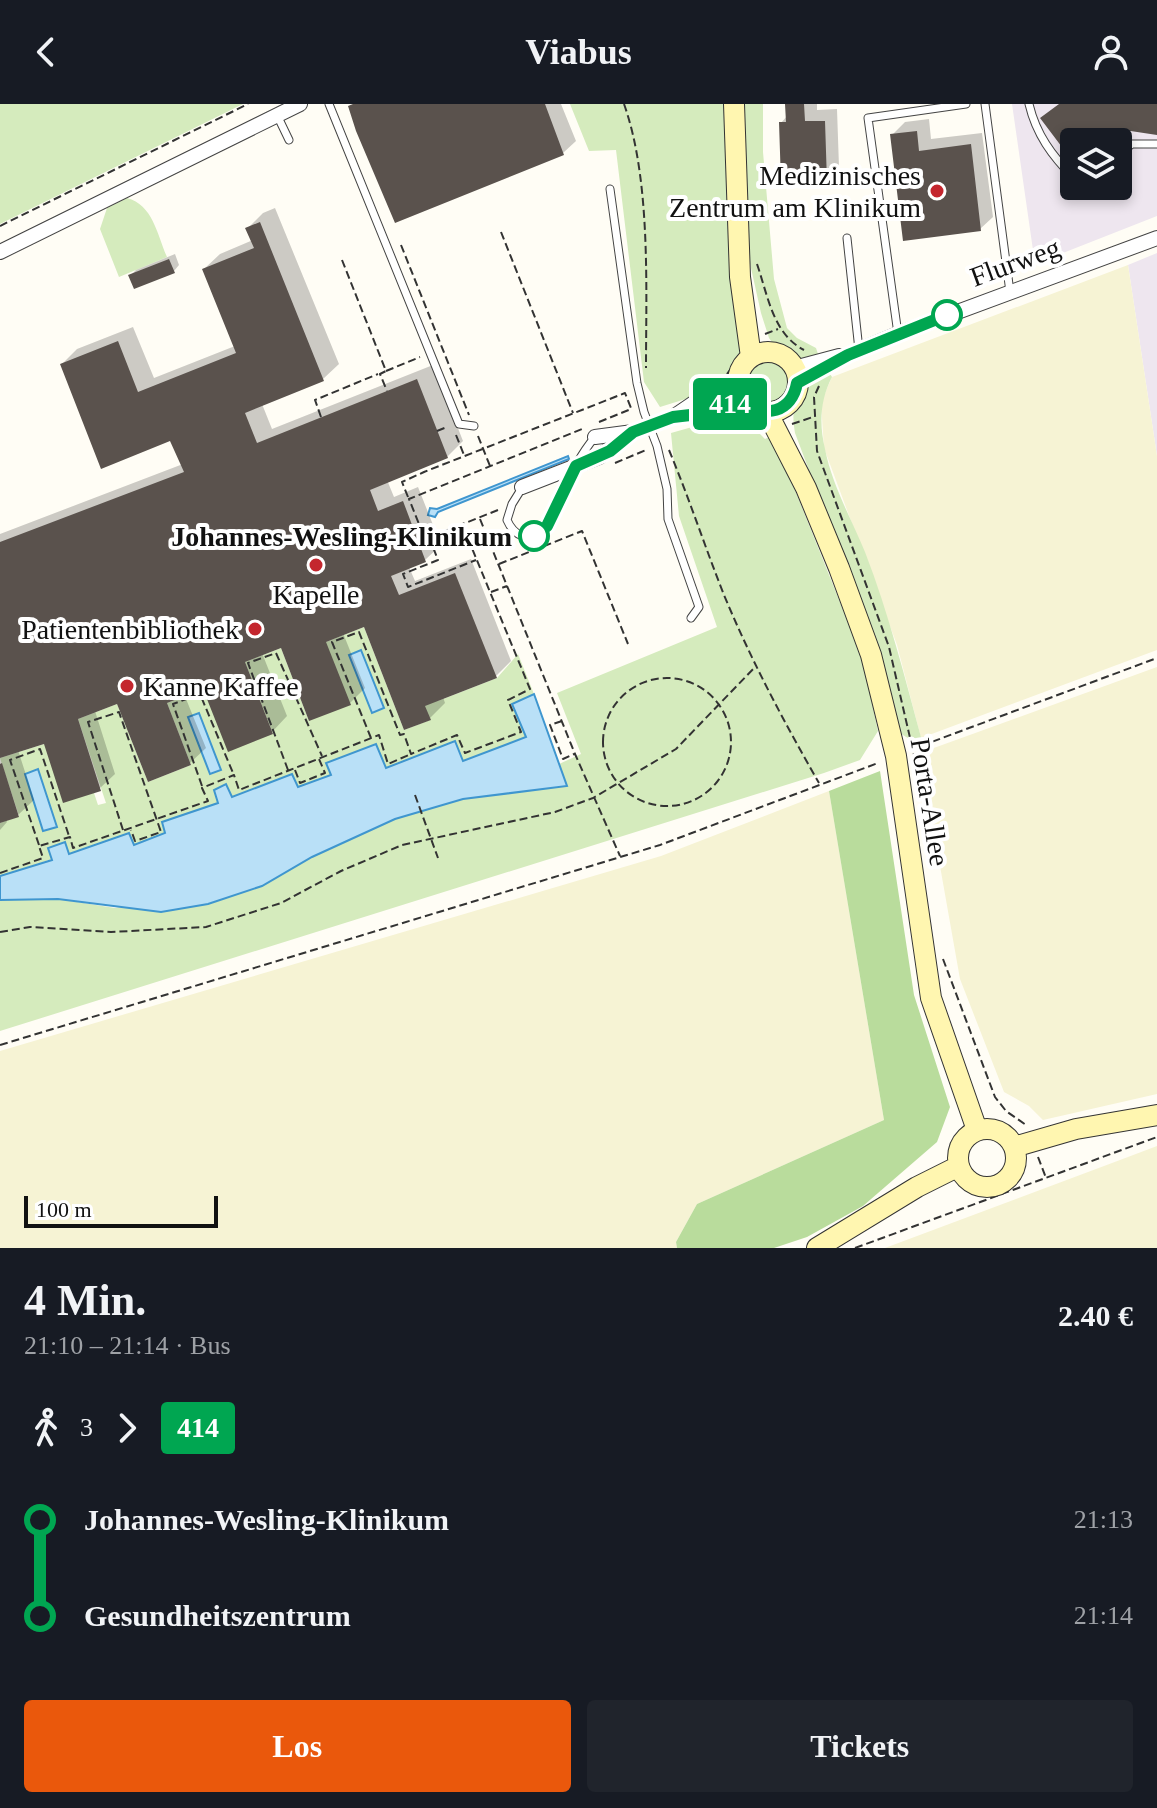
<!DOCTYPE html>
<html lang="de">
<meta charset="utf-8">
<style>
body{margin:0;font-family:"Times New Roman",serif;background:#20242c;color:#f1f3f6;height:100vh;display:flex;flex-direction:column;font-size:30px;white-space:nowrap}
*{box-sizing:border-box;margin:0}
p{font-size:26px;color:#9ea1a6}
.icon{flex:none;width:44px;height:44px;fill:none;stroke:currentColor;stroke-width:2;stroke-linecap:round;stroke-linejoin:round}
.map{position:relative;height:1144px;overflow:hidden}
.panel{display:flex;flex-direction:column;background:#171b24;flex:1}
.panel>*{flex:none}
.badge{padding:0 16px;border-radius:6px;font-size:28px;line-height:52px}
.controls{position:absolute;left:1060px;top:24px;display:grid;gap:16px}
.controls a{display:grid;place-items:center;width:72px;height:72px;border-radius:8px;background:#171b24;box-shadow:0 4px 12px #0003;font-size:40px}
.scale{position:absolute;left:24px;bottom:20px;width:194px;box-sizing:border-box;padding-left:8px;border:4px solid #111;border-top:0;font-size:22px;line-height:28px;white-space:nowrap;color:#111;-webkit-text-stroke:6px #fff;paint-order:stroke}
.map>.badge{position:absolute;translate:-50% -50%;box-shadow:0 0 0 4px #fff}
.legs{display:flex;align-items:center;gap:12px;height:88px;padding:0 24px;font-size:26px}
.legs p{margin-inline-start:auto}
.head{display:flex;align-items:center;justify-content:space-between;height:136px;padding:0 24px}
h1{font-size:44px;font-weight:600;line-height:60px}
.cta{display:flex;gap:16px;margin-top:auto;padding:16px 24px}
.cta a{flex:1;height:92px;border-radius:8px;background:#ea580c;color:#fff;font-size:32px;font-weight:600;line-height:92px;text-align:center}
.cta a+a{background:#20242c;color:#f1f3f6}
ul{padding:0 24px;list-style:none}
li{display:flex;align-items:center;gap:28px;height:96px;font-size:30px}
li i{display:grid;place-items:center;width:12px;height:100%;margin:0 10px;background:currentColor}
li i::after{content:'';width:20px;height:20px;margin:-10px;border:6px solid;border-radius:50%;background:#171b24}
li p{margin-inline-start:auto}
li:first-child i{background:linear-gradient(#0000 50%,currentColor 0)}
li:last-child i{background:linear-gradient(currentColor 50%,#0000 0)}
header{display:flex;justify-content:space-between;align-items:center;height:104px;padding:0 24px;background:#171b24;font-size:36px;font-weight:600}
.map>svg:first-child{display:block}
.industrial{fill:#eee6ef;fill-rule:evenodd}
.farmland{fill:#f6f3d4}
.green{fill:#d5ebbd}
.forest{fill:#b9dc9c}
.water{fill:#b9e0f7;stroke:#3f96cf;stroke-width:2}
.shadow{fill:#0003}
.building{fill:#5a524d}
.lines{fill:none;stroke-linecap:round;stroke-linejoin:round}
.lane-casing{stroke:#444;stroke-width:9}
.street-casing{stroke:#444;stroke-width:16}
.secondary-casing{stroke:#333;stroke-width:22}
.path{stroke:#333;stroke-width:2;stroke-dasharray:8 4;stroke-linecap:butt}
.lane{stroke:#fff;stroke-width:7}
.street{stroke:#fff;stroke-width:14}
.secondary{stroke:#fff6b0;stroke-width:20}
.line-1-casing{stroke:#fff;stroke-width:18}
.line-1{stroke:#00a651;stroke-width:12}
.poi-dot{fill:#c4262e;stroke:#fff;stroke-width:3}
.stop-1-dot{fill:#fff;stroke:#00a651;stroke-width:4}
.labels{text-anchor:middle;dominant-baseline:central;stroke-width:8;stroke-linejoin:round;paint-order:stroke}
.poi-label{font-size:28px;fill:#111;stroke:#fff;text-anchor:end}
.street-label{font-size:28px;fill:#111;stroke:#fff}
.stop-label{font-size:28px;font-weight:bold;fill:#111;stroke:#fff;text-anchor:end}
</style>
<header><svg class="icon" aria-label="back" viewBox="0 0 24 24"><path d="M15 5l-7 7 7 7"/></svg>Viabus<svg class="icon" aria-label="person" viewBox="0 0 24 24"><circle cx="12" cy="8" r="4"/><path d="M4 21q1-7 8-7t8 7"/></svg></header>
<div class="map">
<svg width="1157" height="1144" viewBox="0 0 1157 1144">
<rect width="100%" height="100%" fill="#fffdf5"/>
<!-- industrial -->
<path class="industrial" d="M1012 0H1157V112L1035 160ZM1074 38H1118V82H1074Z
M1157 149V352L1128 161Z"/>
<!-- farmland -->
<path class="farmland" d="M1128 161 1157 352V546L921 634 897 541 824 344 821 299 828 282 832 273Z
M1157 563V990L1043 1016 1029 1002 1004 988 960 875 920 649Z
M829 687 884 1016 697 1100 676 1138 677 1144H0V947L661 752Z
M1157 1042V1144H885L1120 1056Z"/>
<!-- green -->
<path class="green" d="M0 0H243L0 120Z
M570 0H725L729 132 743 251 724 283 660 303 644 278 616 46 589 47Z
M742 0H763V48L774 175 787 224 797 234 816 244 818 250 801 256 776 244 769 234 761 209 749 155Z
M127 94C153 101 157 130 167 153L119 173 100 125 107 104Z
M746 278a21 21 0 1 1 42 0a21 21 0 1 1-42 0Z
M829 268 832 273C820 296 819 320 825 345 832 381 851 414 865 448 889 510 905 574 922 637L916 639 898 628 880 555 795 329C789 295 800 284 829 268Z
M731 312 747 317 765 335 773 331 862 553 878 627 860 656 824 669 0 927V796L58 795 115 804 262 782 312 753 395 715 463 695 566 682 559 660 581 650 557 589 717 523 679 412 671 329Z
M364 523 404 626 430 616 420 590 438 597 497 574 518 550 534 590 512 600 527 633 462 657 454 637 386 664 376 640 326 659 331 671 297 683 292 671 232 693 226 681 219 699 163 717 166 729 133 741 128 730 68 750 65 738 52 755 0 772V719L19 712 0 654 44 640 94 689 98 701 106 699 78 615 117 600 148 678 191 661 167 599 203 585 273 630 245 558 281 544 309 617 326 538Z"/>
<!-- forest -->
<path class="forest" d="M880 667 914 891 950 1003 937 1038 863 1102 807 1133 774 1144H677L676 1138 697 1100 884 1016 829 687Z"/>
<!-- water -->
<path class="water" d="M568 352 569 355 438 408 435 413 428 411 430 404 437 405Z
M361 546 384 604 372 609 349 551Z
M534 590 567 682 463 695 395 715 312 753 262 782 208 800 161 808 58 795 0 796V772L52 756 48 744 65 738 69 750 129 729 134 741 165 729 162 718 218 699 214 686 226 680 232 693 292 670 298 683 331 671 326 659 376 640 386 664 455 637 463 657 526 633 512 600Z
M199 609 221 666 210 670 188 613Z
M38 665 57 723 43 727 25 670Z"/>
<!-- shadow -->
<path class="shadow" d="M353 0H561L576 37 563 49 350 3Z
M787 0H817V6L837 5 839 63 826 76 781 19 787 12Z
M929 15 931 35 982 29 993 113 980 125 892 31 905 18Z
M275 104 339 260 323 275 262 300 272 325 433 261 463 337 447 353 387 376 394 393 418 383 441 441 425 456 409 463 415 477 471 455 511 557 496 572 443 593 445 599 430 614 365 521 343 529 365 584 350 599 282 541 262 549 287 612 272 628 204 583 184 590 206 644 190 659 118 597 95 607 115 670 99 685 45 637 18 646 34 696 18 711 6 715 7 718 0 726V430L183 360 171 335 62 260 77 245 133 223 154 274 235 242 204 165 220 150 253 136 248 124 263 109Z
M175 150 179 161 174 167 130 172 136 166Z"/>
<!-- building -->
<path class="building" d="M353 0H545L564 51 395 119 356 27 348 2Z
M785 0H804L805 17H825L827 78 781 79 779 18H786Z
M1059 0H1157V31L1124 26 1108 38H1074V59L1040 14Z
M917 27 919 47 971 40 981 127 903 137 890 30Z
M260 118 324 277 245 309 257 339 417 275 448 354 370 386 378 407 403 397 426 458 391 472 399 491 455 469 497 574 425 602 431 616 404 626 364 523 326 538 351 601 309 617 281 544 245 558 273 630 228 648 203 585 167 599 191 661 148 678 117 600 78 615 101 687 63 699 44 640 0 654V438L184 368 170 337 101 365 60 260 118 237 138 288 236 249 202 165 254 144 245 124Z
M169 155 175 169 134 185 128 171Z
M2 659 19 713 0 719V660Z"/>
<g class="lines">
<!-- lane casing -->
<g class="lane-casing">
<path id="lane" d="M329 0 459 320 474 322
M985 0 1010 188
M1029 0C1036 30 1052 52 1074 74
M277 11 289 36
M1118 51 1132 40H1157
M610 85 637 279 644 308 657 342 667 385 668 415 699 503 691 514
M847 134 859 246
M898 230 868 14 966 0
M522 384 512 400 507 416C513 430 528 440 542 428 549 422 553 409 557 400 568 377 578 353 595 333"/>
</g>
<!-- street casing -->
<g class="street-casing">
<path id="street" d="M0 148 300 0
M794 264 839 252
M797 279 848 251 898 230 1157 134
M677 312 699 310 743 296
M595 333 633 328 673 313 695 298 738 281
M522 383 599 353 632 328"/>
</g>
<!-- secondary casing -->
<g class="secondary-casing">
<path id="secondary" d="M734 0 740 173 751 253
M738 278a30 30 0 1 1 60 0a30 30 0 1 1-60 0Z
M767 308 806 384 839 464 871 551 896 652 931 894 977 1026
M958 1054a29 29 0 1 1 58 0a29 29 0 1 1-58 0Z
M1014 1043 1076 1025 1157 1011
M817 1144 917 1083 959 1062"/>
</g>
<!-- path -->
<path class="path" d="M624 0C651 76 646 184 646 264
M0 122 248 0
M501 128 573 309
M401 141 469 311
M342 156 386 267 380 270 387 287
M757 160C768 192 773 230 804 246
M765 230 778 225
M386 267 420 253
M727 270 735 259
M819 282 814 293 817 347 889 543 914 651
M321 313 315 296 378 270
M599 318 631 305
M792 320 813 313
M437 327 447 323
M456 331 464 351
M478 332 490 362
M669 346C689 394 705 443 724 491 751 556 784 618 819 679
M615 359 646 346
M408 393 402 378 424 368 625 289 631 304
M498 406 425 435 409 395 582 325
M480 415 575 650 620 752
M429 433 438 456 403 470 408 483 476 456
M499 460 582 427 628 540
M491 488 507 482
M603 638a64 64 0 1 1 128 0a64 64 0 1 1-128 0Z
M562 617 550 621 563 655 574 650
M371 634 332 538 359 528 400 631 404 630 411 650 457 631 465 649 521 628 508 596 530 585 462 420
M910 646 1157 554
M288 666 248 559 276 549 322 652
M295 666 300 679 325 669 319 655
M202 682 173 600 200 590 233 669
M415 691 438 754
M123 726 88 618 119 608 161 728 135 737 131 726
M39 741 10 656 40 645 69 732
M0 769 43 754 39 742 70 733 73 744 208 697 202 684 234 671 239 686 379 631 388 660 411 650
M0 828 30 823 111 828 206 823 281 799 341 767 402 741 555 708 593 694 676 645 756 562
M943 855 995 993 1006 1007 1026 1021
M0 941 660 741 878 659
M1038 1053 1046 1074
M855 1144 1157 1033"/>
<!-- lane -->
<use href="#lane" class="lane"/>
<!-- street -->
<use href="#street" class="street"/>
<!-- secondary -->
<use href="#secondary" class="secondary"/>
</g>
<g class="lines">
<!-- line-1 casing -->
<g class="line-1-casing">
<path id="line-1" d="M534 432 547 422 576 362 610 347 633 328 673 313 699 310 743 296C764 316 792 308 797 279L848 251 947 211"/>
</g>
<!-- line-1 -->
<use href="#line-1" class="line-1"/>
</g>
<!-- markers -->
<g class="poi-dot">
<circle cx="937" cy="87" r="8"/>
<circle cx="316" cy="461" r="8"/>
<circle cx="255" cy="525" r="8"/>
<circle cx="127" cy="582" r="8"/>
</g>
<g class="stop-1-dot">
<circle cx="947" cy="211" r="14"/>
<circle cx="534" cy="432" r="14"/>
</g>
<g class="labels">
<!-- poi labels -->
<g class="poi-label">
<text x="921" y="71">Medizinisches<tspan x="921" dy="32">Zentrum am Klinikum</tspan></text>
<text x="316" y="490" text-anchor="middle">Kapelle</text>
<text x="239" y="525">Patientenbibliothek</text>
<text x="143" y="582" text-anchor="start">Kanne Kaffee</text>
</g>
<!-- street labels -->
<g class="street-label">
<text transform="translate(1015 158) rotate(-20)">Flurweg</text>
<text transform="translate(930 698) rotate(81)">Porta-Allee</text>
</g>
<!-- stop labels -->
<g class="stop-label">
<text x="512" y="432">Johannes-Wesling-Klinikum</text>
</g>
</g>
</svg>
<div class="controls">
<a><svg class="icon" aria-label="layers" viewBox="0 0 24 24"><path d="M12 4l9 5-9 5-9-5zM3 14l9 5 9-5"/></svg></a>
</div>
<div class="scale">100 m</div>
<b class="badge" style="left:730px;top:300px;background:#00a651;color:#fff">414</b>
</div>
<section class="panel">
<div class="head"><div><h1>4 Min.</h1><p>21:10 – 21:14 · Bus</p></div><b>2.40 €</b></div>
<div class="legs"><svg class="icon" aria-label="walk" viewBox="0 0 24 24"><circle cx="13" cy="4" r="2"/><path d="M13 8l-2 6 4 7M11 14l-3 7M7 12l3-4h3l4 4"/></svg>3<svg class="icon" aria-label="forward" viewBox="0 0 24 24"><path d="M9 5l7 7-7 7"/></svg><b class="badge" style="background:#00a651;color:#fff">414</b></div>
<ul>
<li><i style="color:#00a651"></i><b>Johannes-Wesling-Klinikum</b><p>21:13</p></li>
<li><i style="color:#00a651"></i><b>Gesundheitszentrum</b><p>21:14</p></li>
</ul>
<div class="cta"><a>Los</a><a>Tickets</a></div>
</section>
